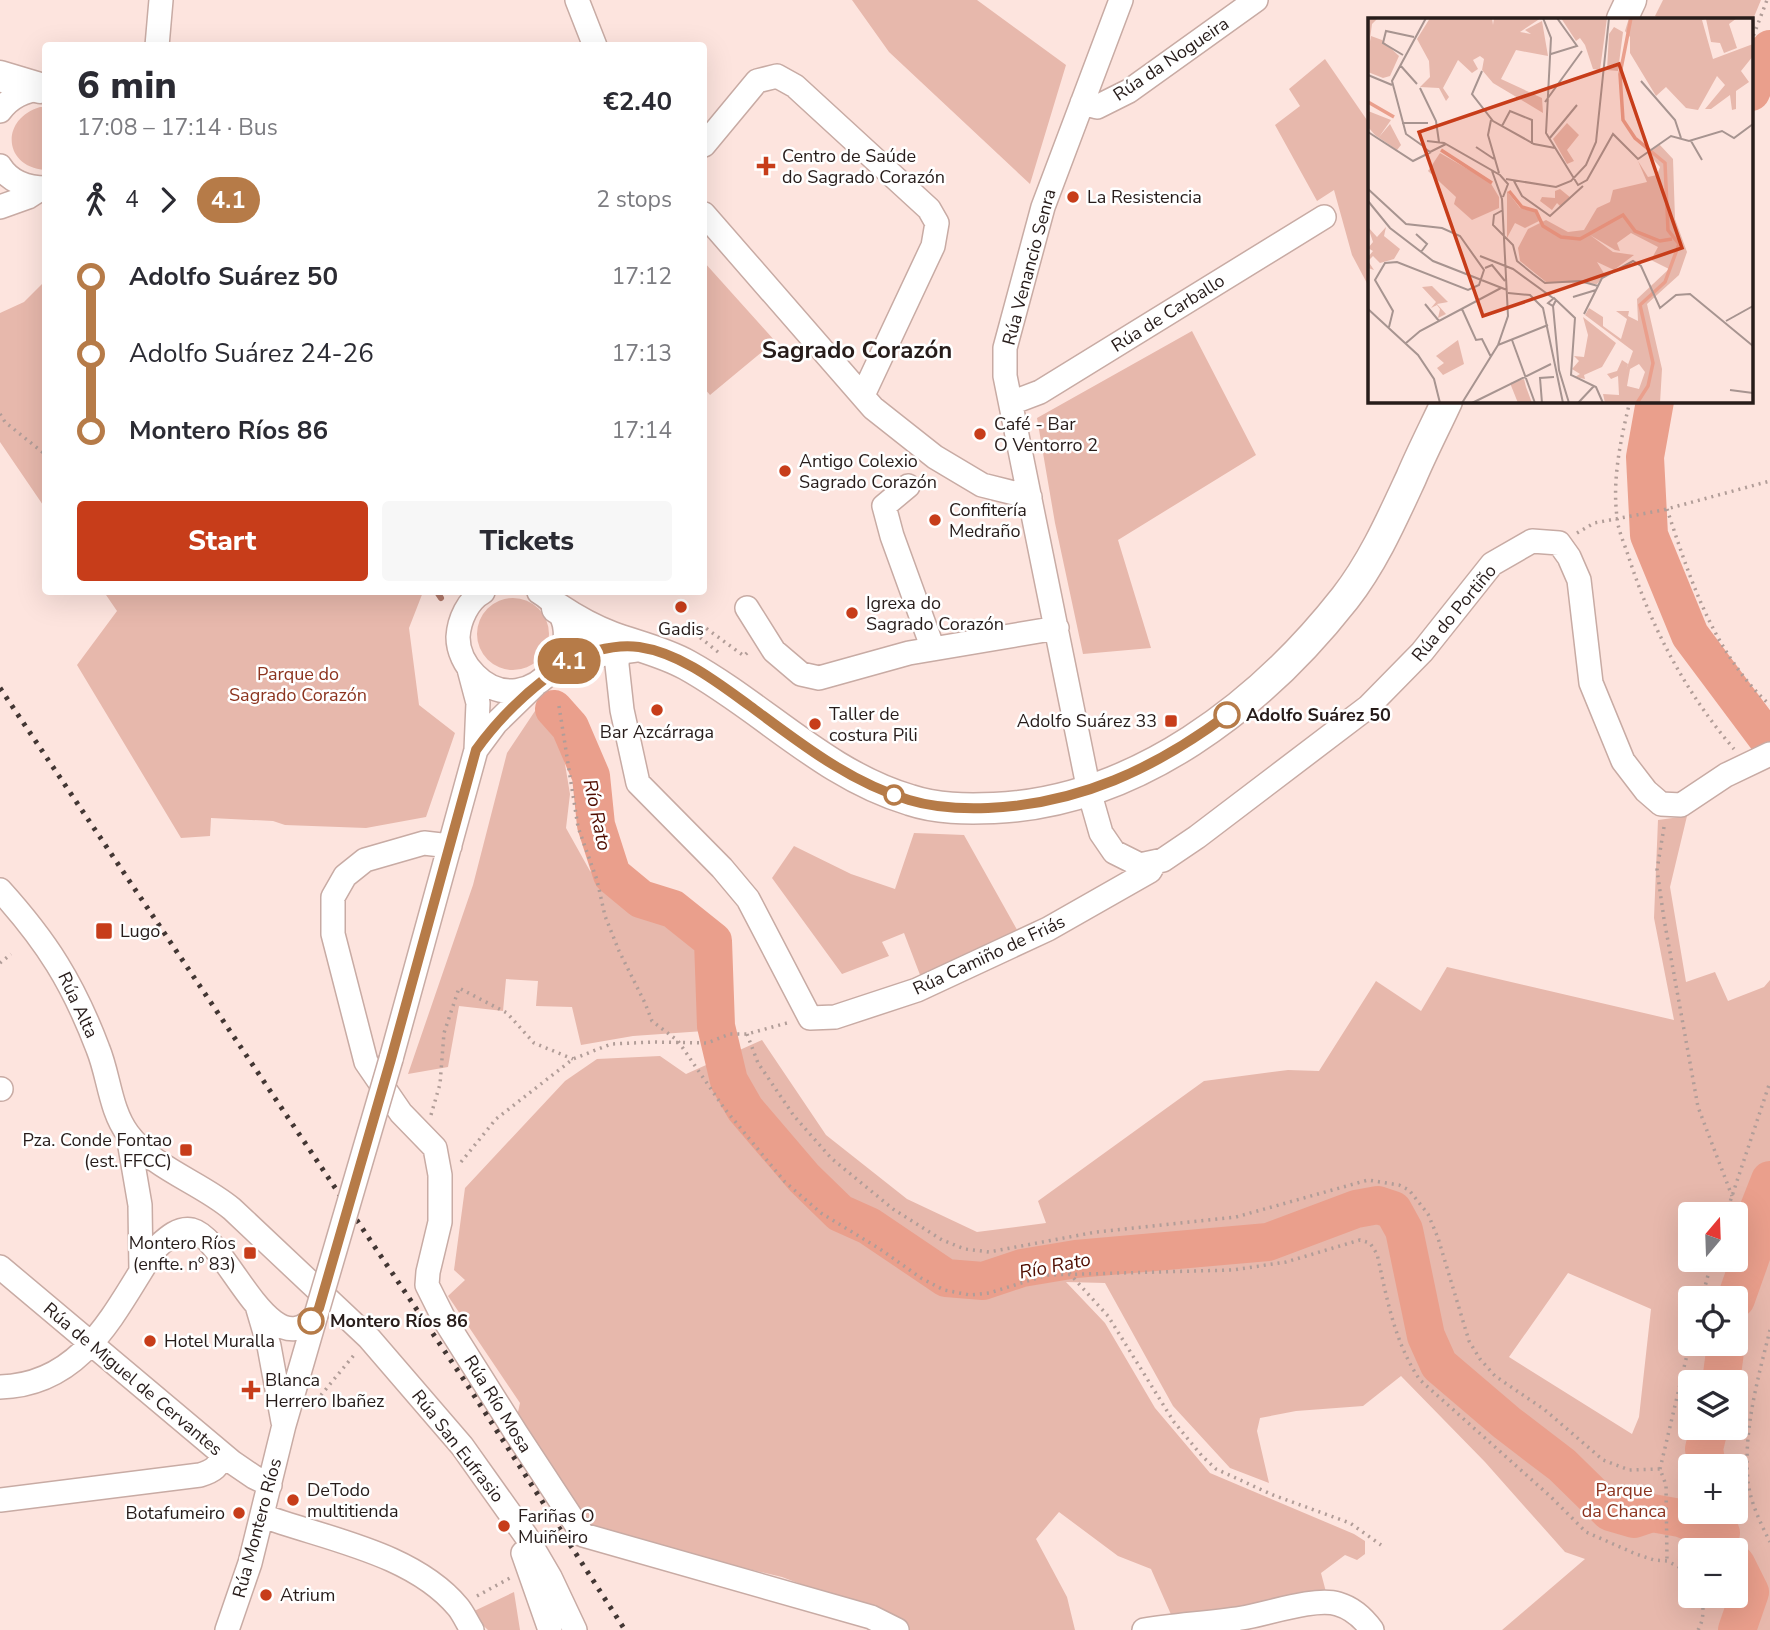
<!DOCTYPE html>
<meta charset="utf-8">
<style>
body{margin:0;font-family:"Nunito Sans",sans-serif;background:#f7f7f7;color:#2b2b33;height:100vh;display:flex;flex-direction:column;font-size:26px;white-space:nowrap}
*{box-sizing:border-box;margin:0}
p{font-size:23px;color:#7c7c81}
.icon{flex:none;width:38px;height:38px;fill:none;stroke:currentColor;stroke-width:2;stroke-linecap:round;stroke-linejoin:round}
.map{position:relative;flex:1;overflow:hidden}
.panel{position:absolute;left:42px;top:42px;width:665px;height:553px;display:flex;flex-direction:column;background:#fff;border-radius:7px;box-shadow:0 7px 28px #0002}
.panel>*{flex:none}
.badge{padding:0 14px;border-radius:23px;font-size:24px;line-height:46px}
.needle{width:46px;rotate:19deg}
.controls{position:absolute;left:1678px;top:1202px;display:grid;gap:14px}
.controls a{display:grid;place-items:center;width:70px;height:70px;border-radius:7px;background:#fff;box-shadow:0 7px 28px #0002;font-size:35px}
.map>.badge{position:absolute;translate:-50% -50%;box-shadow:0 0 0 4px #fff}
.legs{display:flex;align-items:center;gap:10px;height:77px;padding:0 35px;font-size:23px}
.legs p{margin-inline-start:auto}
.summary{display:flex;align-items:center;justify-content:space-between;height:119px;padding:0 35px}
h1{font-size:38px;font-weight:800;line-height:52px}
.primary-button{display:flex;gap:14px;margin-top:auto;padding:14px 35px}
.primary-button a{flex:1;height:80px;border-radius:7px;background:#c73d1a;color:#fff;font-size:28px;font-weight:800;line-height:80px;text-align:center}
.primary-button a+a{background:#f7f7f7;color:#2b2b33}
ul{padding:0 35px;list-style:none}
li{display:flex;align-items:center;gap:24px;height:77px;font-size:26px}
li i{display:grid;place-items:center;width:10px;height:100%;margin:0 9px;background:currentColor}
li i::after{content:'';width:18px;height:18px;margin:-9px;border:5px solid;border-radius:50%;background:#fff}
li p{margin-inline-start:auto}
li:first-child i{background:linear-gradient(#0000 50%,currentColor 0)}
li:last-child i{background:linear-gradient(currentColor 50%,#0000 0)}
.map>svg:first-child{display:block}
.green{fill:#e7b8ac;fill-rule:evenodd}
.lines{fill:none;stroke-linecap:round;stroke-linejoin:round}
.stream{stroke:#b0786a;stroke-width:6}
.river{stroke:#ea9f8c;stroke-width:38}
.minor-casing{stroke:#c8aba4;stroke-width:26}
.major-casing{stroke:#c8aba4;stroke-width:33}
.path{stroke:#b19d98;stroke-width:3.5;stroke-dasharray:2 5;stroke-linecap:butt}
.minor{stroke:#fff;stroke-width:23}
.major{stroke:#fff;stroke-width:30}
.rail{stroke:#423633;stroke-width:5;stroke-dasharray:3.5 7;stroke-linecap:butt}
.minor-bridge-casing{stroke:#c8aba4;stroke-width:26;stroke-linecap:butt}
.minor-bridge{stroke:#fff;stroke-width:23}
.line-1-casing{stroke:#fff;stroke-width:16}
.line-1{stroke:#b67b48;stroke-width:10}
.poi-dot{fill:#c73d1a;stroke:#fff;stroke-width:2.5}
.stop-1-dot{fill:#fff;stroke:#b67b48;stroke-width:3.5}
.labels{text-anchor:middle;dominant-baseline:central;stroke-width:5;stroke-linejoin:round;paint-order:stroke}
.street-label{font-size:18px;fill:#271c1a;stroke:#fff}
.poi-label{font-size:18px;fill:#271c1a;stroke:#fff;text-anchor:start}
.park-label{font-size:18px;fill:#8c341f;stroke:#fff}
.stop-label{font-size:18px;font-weight:bold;fill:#271c1a;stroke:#fff;text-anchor:start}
.water-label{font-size:19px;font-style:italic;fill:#500d00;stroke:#fff}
.district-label{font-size:24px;font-weight:bold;fill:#271c1a;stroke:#fff}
.inset-river{fill:none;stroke:#ea9f8c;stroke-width:3.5}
.inset-road{fill:none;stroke:#a79490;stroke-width:2}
.view{fill:#c73d1a;fill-opacity:0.15;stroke:#c73d1a;stroke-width:3.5}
.inset-edge{fill:none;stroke:#271c1a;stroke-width:3.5}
</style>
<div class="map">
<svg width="1770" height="1630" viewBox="0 0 1770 1630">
<rect width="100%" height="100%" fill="#fde4de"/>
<!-- green -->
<path class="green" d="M852 0H977L1066 65 1030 184 889 52Z
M1663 0H1761L1751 24V19H1662L1655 16Z
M1325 59 1369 123V287L1352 255 1334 190 1317 201 1275 125 1300 106 1289 89Z
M40 107H45V170C3 167 0 119 40 107Z
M704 262 775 341 710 395 704 388Z
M45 281V508L0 442V313L24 302Z
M1192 331 1256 455 1118 540 1151 648 1083 654 1055 523 1037 418Z
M104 592H423L409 628 419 705 455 733 426 817 366 828 285 825 273 821 211 818 210 836 181 838 77 665 117 611Z
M477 634a36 36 0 1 1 72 0a36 36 0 1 1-72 0Z
M539 705 553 716 558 722 570 794 566 828 590 871 686 925 706 944C706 973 700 1002 704 1031L633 1036 581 1045 572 1007 536 1006 538 981 506 979 503 1011 459 1006 448 1067 408 1074 473 885 507 753Z
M1687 816 1670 887 1686 982 1715 972 1728 1001 1764 987 1770 980V1630H1502L1585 1559 1565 1552 1485 1462 1401 1376 1363 1406 1296 1411 1260 1418 1257 1431 1269 1483 1230 1468 1173 1406 1105 1283 1066 1282 1105 1323 1155 1408 1210 1473 1354 1534 1365 1541V1554L1357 1560 1345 1555 1321 1573 1326 1592 1173 1619 1151 1569 1118 1556 1059 1512 1036 1539 1067 1597 1075 1630H906L877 1613 782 1577 591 1532 516 1421 520 1403 448 1296 465 1280 454 1270 465 1188 565 1081 597 1059 660 1056 686 1074 762 1040 826 1135 907 1199 977 1232 1046 1223 1038 1201 1204 1081 1288 1070 1319 1071 1376 981 1421 1011 1447 967 1674 1020 1654 918 1658 820ZM1690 1214H1736V1260H1690ZM1568 1273 1651 1309 1639 1417 1632 1434 1509 1357ZM1690 1298H1736V1344H1690ZM1690 1382H1736V1428H1690ZM1690 1466H1736V1512H1690ZM1690 1550H1736V1596H1690Z
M914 833 964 835 1020 935 922 980 904 933 882 942 889 956 842 974 772 878 794 846 851 874 895 889Z
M514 1592 520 1630H488L470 1613Z"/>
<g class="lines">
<!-- stream -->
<path class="stream" d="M437 592 441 598"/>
<!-- river -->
<path class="river" d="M1751 92 1770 49
M1655 401 1645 457 1649 535 1690 635 1770 742
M554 709 570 727 591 776 596 825 612 875 641 899 673 909 713 941 716 1026 729 1081 745 1109 804 1178 840 1213 869 1226 946 1278 983 1281 1022 1268 1076 1259 1268 1242 1356 1209 1378 1205 1393 1210 1404 1230 1426 1336 1439 1365 1507 1423 1562 1465 1610 1512 1634 1519 1652 1513 1680 1518 1721 1533
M1736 1299 1760 1231 1757 1213 1770 1180
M1721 1382 1726 1344
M1707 1466 1704 1449 1709 1428
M1736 1564 1750 1592 1737 1630"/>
<!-- minor casing -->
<g class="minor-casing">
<path id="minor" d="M577 0 595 46
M1121 0 1043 207 1005 348V376L1089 791 1101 833 1114 852 1140 865 1163 860 1197 837 1368 707 1422 652 1492 564 1532 541 1559 543 1569 557 1579 580 1591 683 1623 761 1646 791 1661 804 1681 805 1726 775 1770 754
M157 46 161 0
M1082 103 1097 107 1129 91 1256 0
M0 111C11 96 25 90 42 89
M704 145 757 81 777 76 795 86 929 209 937 223 933 246 863 395
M0 166C10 182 28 188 46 188
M0 207 28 197 42 188
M704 214 873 408 935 457 982 485 1030 497
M1011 403 1040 392 1324 217
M908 486 884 506 892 536 933 649
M483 592C468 600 459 620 458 637 458 651 465 665 475 675 528 729 607 633 539 592
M747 608 774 651 801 674 819 678 909 653 1057 628
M618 648 617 665 622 710 638 783 722 868 748 899 810 1018 835 1017 917 990 1048 929 1150 871 1155 862
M476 750 496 723 535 685
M450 846 424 843 365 860 345 876 333 897V934L366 1062 401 1113 435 1148 440 1175V1222L428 1272 427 1285 444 1319 516 1433 583 1535 871 1617 897 1630
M0 890C47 942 73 983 98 1049 109 1076 110 1110 128 1134 154 1169 200 1182 232 1209L369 1338 462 1446 526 1536 550 1577 575 1630
M391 1059 476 750 478 703 469 669
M0 1089H1
M128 1135 140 1205 141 1271
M0 1267 232 1462 254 1477 270 1485
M258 1309 269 1346 283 1422
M0 1387C84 1385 115 1310 155 1249 165 1240 177 1227 192 1230 228 1239 270 1371 316 1315
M0 1500 200 1475C213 1471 220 1467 221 1453
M263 1516C326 1539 413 1553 458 1607 463 1613 467 1622 472 1630
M523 1553 550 1630
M227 1630 250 1563 284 1425 316 1315
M1144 1630C1177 1625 1209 1623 1242 1618 1267 1614 1315 1597 1338 1604 1352 1608 1364 1619 1372 1630"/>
</g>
<!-- major casing -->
<g class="major-casing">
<path id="major" d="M1622 19 1631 0
M0 76 40 88
M557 608C575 620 593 630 612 637 637 646 664 652 687 665 763 707 825 775 910 800 937 809 966 809 994 808 1136 802 1261 705 1345 598 1373 562 1392 519 1411 478 1422 452 1435 427 1447 401
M556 667 596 652 634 647"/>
</g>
<!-- path -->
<path class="path" d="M1751 42 1767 0
M1630 401C1621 438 1612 479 1617 517 1618 531 1625 545 1629 558 1652 629 1686 693 1734 749
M0 414 5 422 46 455
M1667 509C1690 579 1714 654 1770 705
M1577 533 1594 523 1663 510 1770 481
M442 592 444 596
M718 652 697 635 703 626 744 656 748 652
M559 706 578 827 597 880 605 916 619 951 645 1003 652 1021 678 1041 724 1108 785 1182 821 1213 880 1249 921 1278 944 1290 970 1295 989 1293 1047 1275 1233 1270 1286 1262 1360 1240 1370 1243 1377 1254C1387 1298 1394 1342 1420 1380L1551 1497 1586 1532 1636 1554 1654 1560 1667 1561 1683 1569 1690 1578
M1664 827 1657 870 1664 919 1698 1107 1732 1196
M0 963 11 954
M747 1034 758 1063 794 1116 831 1158 893 1209 942 1240 965 1249 989 1252 1096 1232 1236 1217 1368 1180 1399 1185 1409 1190 1428 1214 1438 1238 1469 1341 1480 1359 1495 1376 1545 1410 1603 1460 1629 1470 1660 1469 1666 1485 1667 1561
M431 1115 440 1084 444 1033 459 988 507 1013 534 1043 573 1059
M461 1162 496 1119 573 1059 611 1044 653 1042 707 1043 730 1034H747L787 1023
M1726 1214 1770 1082
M1069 1273 1108 1316 1174 1422 1202 1456 1216 1469 1273 1495 1350 1523 1381 1545
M1702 1298 1712 1260
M1770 1330C1758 1378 1743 1431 1748 1481 1750 1502 1761 1524 1770 1542
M312 1406 354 1355
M1660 1469 1690 1342
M477 1596 510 1578
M1698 1630C1704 1620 1704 1607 1701 1596"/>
<!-- minor -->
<use href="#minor" class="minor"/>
<!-- major -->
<use href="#major" class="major"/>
<!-- rail -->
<path class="rail" d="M0 688 466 1383 625 1630"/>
<!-- minor-bridge casing -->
<g class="minor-bridge-casing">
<path id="minor-bridge" d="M316 1315 391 1059"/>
</g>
<!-- minor-bridge -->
<use href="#minor-bridge" class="minor-bridge"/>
</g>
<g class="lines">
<!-- line-1 casing -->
<g class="line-1-casing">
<path id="line-1" d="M311 1321 319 1308 391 1059 476 750C496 722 519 699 546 678 550 674 553 670 557 667 578 654 614 643 639 647 680 653 717 682 750 706 800 743 849 782 909 800 935 808 962 809 988 808 1079 804 1154 769 1227 715"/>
</g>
<!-- line-1 -->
<use href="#line-1" class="line-1"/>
</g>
<!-- markers -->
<g class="poi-dot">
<path d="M762.5 155.5h7v7h7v7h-7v7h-7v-7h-7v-7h7z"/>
<circle cx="1073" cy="197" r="7"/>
<circle cx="980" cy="434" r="7"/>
<circle cx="785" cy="471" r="7"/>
<circle cx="935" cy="520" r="7"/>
<circle cx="681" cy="607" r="7"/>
<circle cx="852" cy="613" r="7"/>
<circle cx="657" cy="710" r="7"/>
<rect x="1164" y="714" width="14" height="14" rx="3.5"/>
<circle cx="815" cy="724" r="7"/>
<rect x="95" y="922" width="18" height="18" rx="3.5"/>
<rect x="179" y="1143" width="14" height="14" rx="3.5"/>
<rect x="243" y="1246" width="14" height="14" rx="3.5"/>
<circle cx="150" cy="1341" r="7"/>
<path d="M247.5 1379.5h7v7h7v7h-7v7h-7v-7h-7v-7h7z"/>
<circle cx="293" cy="1500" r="7"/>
<circle cx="239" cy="1513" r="7"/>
<circle cx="504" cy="1526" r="7"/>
<circle cx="266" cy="1595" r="7"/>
</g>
<g class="stop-1-dot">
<circle cx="1227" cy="715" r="12"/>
<circle cx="894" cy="795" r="9"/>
<circle cx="311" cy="1321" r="12"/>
</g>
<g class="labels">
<!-- street labels -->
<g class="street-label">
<text transform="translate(1171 59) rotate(-34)">Rúa da Nogueira</text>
<text transform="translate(1029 267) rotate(-75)">Rúa Venancio Senra</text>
<text transform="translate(1168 313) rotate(-32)">Rúa de Carballo</text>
<text transform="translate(1454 613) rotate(-50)">Rúa do Portiño</text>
<text transform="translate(989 955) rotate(-25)">Rúa Camiño de Friás</text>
<text transform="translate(78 1005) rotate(65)">Rúa Alta</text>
<text transform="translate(133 1379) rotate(40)">Rúa de Miguel de Cervantes</text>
<text transform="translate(498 1404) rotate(58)">Rúa Río Mosa</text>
<text transform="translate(458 1446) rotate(52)">Rúa San Eufrasio</text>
<text transform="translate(257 1528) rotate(-75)">Rúa Montero Ríos</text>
</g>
<!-- poi labels -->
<g class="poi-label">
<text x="782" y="156">Centro de Saúde<tspan x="782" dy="21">do Sagrado Corazón</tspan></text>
<text x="1087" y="197">La Resistencia</text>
<text x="994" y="424">Café - Bar<tspan x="994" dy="21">O Ventorro 2</tspan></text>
<text x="799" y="461">Antigo Colexio<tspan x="799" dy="21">Sagrado Corazón</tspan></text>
<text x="949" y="510">Confitería<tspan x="949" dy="21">Medraño</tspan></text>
<text x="866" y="603">Igrexa do<tspan x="866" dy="21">Sagrado Corazón</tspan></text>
<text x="681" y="629" text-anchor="middle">Gadis</text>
<text x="829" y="714">Taller de<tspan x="829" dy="21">costura Pili</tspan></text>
<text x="1157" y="721" text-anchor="end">Adolfo Suárez 33</text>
<text x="657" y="732" text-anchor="middle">Bar Azcárraga</text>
<text x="120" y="931">Lugo</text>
<text x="172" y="1140" text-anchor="end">Pza. Conde Fontao<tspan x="172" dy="21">(est. FFCC)</tspan></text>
<text x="236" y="1243" text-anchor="end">Montero Ríos<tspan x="236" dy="21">(enfte. nº 83)</tspan></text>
<text x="164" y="1341">Hotel Muralla</text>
<text x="265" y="1380">Blanca<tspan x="265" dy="21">Herrero Ibañez</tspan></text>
<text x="307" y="1490">DeTodo<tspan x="307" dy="21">multitienda</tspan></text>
<text x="225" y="1513" text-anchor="end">Botafumeiro</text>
<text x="518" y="1516">Fariñas O<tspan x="518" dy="21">Muiñeiro</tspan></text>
<text x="280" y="1595">Atrium</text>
</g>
<!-- park labels -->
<g class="park-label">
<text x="298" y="674">Parque do<tspan x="298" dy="21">Sagrado Corazón</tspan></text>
<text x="1624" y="1490">Parque<tspan x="1624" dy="21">da Chanca</tspan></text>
</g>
<!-- stop labels -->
<g class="stop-label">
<text x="1246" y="715">Adolfo Suárez 50</text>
<text x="330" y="1321">Montero Ríos 86</text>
</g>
<!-- water labels -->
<g class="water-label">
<text transform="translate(597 815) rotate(78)">Río Rato</text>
<text transform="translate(1055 1266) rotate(-11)">Río Rato</text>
</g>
<!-- district labels -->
<g class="district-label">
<text x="857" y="350">Sagrado Corazón</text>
</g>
</g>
<!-- overview -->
<g transform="translate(1368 18)">
<rect width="385" height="385" fill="#fde4de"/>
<path d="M0 0H10L4 6 1 28 3 18 14 22 31 38 22 58 15 60 0 54ZM62 0H124L125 7 126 0H173L152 14 163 16 157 12 174 3 180 38 148 32 133 61 174 80 175 95 125 65 114 52 116 41 112 38 105 42 110 51 104 55 90 42 75 70 81 79 78 83 71 70 52 69 62 59 61 43 49 21ZM193 0H239L232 52 225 51 217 27 212 20 208 23ZM261 0H369L361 6 369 30 356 35 352 25 343 24 338 1 334 2 345 41 385 26V38L373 53 381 64 368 73V91L364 92 362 77 343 91H337L357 67 349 58 330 92 318 90 298 69 288 78 262 35V19L257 13ZM246 9 255 14 250 53 239 52 241 16ZM0 93 23 102 11 119 22 106 33 127 29 132 7 117 0 109ZM199 105 211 117 199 132 206 143 199 146 185 121ZM291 126 305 141 307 201 319 234 311 257 279 286 294 351 292 385H237L235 376 251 377 250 358 243 361 239 356 249 353 254 342 260 346 258 352 265 333 217 297 221 290 235 299V308L253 321 259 301 248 293H261L260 298 270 303 269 281 301 251 283 242 290 229 263 215 249 225 252 233 247 232 222 217 245 234 266 237 246 252 229 244 237 257 229 266 178 264 152 243 150 230 160 211 178 202 200 214 216 212 229 190 242 184 245 172 279 164 270 143 280 159 289 157 292 149 279 134ZM271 346 277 354 271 371 259 368 262 351ZM72 135 122 164 131 179V190L104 202 86 186 88 179 60 153ZM192 171 203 180 193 189 189 185 184 192 172 183 174 179 187 180V173ZM139 173 152 190 168 194 171 203 157 210 147 205 139 220ZM0 209 9 219 18 209 16 218 32 231 26 241 12 245 5 238 0 243 6 252 0 250V239L5 233 0 230 5 224ZM64 268 80 284 69 286 78 296 70 300 72 291 69 287 63 290 68 284 54 269ZM215 299 248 325 234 349 216 357 217 361 207 359 212 356 204 351 211 343 206 338 216 339 220 317ZM90 322 96 346 75 357 69 350 76 345 68 338ZM156 361 158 369 164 385H150L142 365Z" fill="#e7b8ac" fill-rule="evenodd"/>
<path class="inset-river" d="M263 0 252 56 255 102 267 120 297 145 300 212 311 226 297 264 272 287 285 345 280 368 269 385M0 84 26 99M73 132 124 165M141 173 154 189 168 193 175 208 193 219 212 221 255 197 267 213 292 223 304 221"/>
<path class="inset-road" d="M175 0 183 20 178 115 210 167 219 162 245 116 270 141 303 118 321 123 354 113 366 120 385 106M183 36 209 28 189 0M35 37 15 25 18 13 46 19M32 47 49 66M114 53 104 76 125 103 166 126 187 130M0 57 24 67M273 63 307 102 313 120M52 70 68 103 71 124M177 84 214 33M123 102 120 117 131 155M34 105H60M134 108 142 93 164 102V126M0 114 45 143 63 134M181 121 209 87M59 123 76 125 132 157 140 166 135 179M323 123 334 142M55 128 38 116 24 63 58 0M55 129 62 134 78 126M108 129 126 141M138 161 188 169 203 163 218 147 228 124 241 0M146 163 154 178 182 198 215 168M0 171 38 206 74 210 92 218 116 252 111 267 100 272 29 244 17 245 7 262 25 293 21 309M0 183 22 210 65 243 139 272M135 192 126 197 125 207 145 227 149 243 165 256 177 265 212 263 230 268M48 216 59 226 53 234M112 238 145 251 185 280M117 250 124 247 137 263M140 275 162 277 175 290 195 385M205 279 228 272M188 282 185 288 180 285 186 280 207 300 203 357 228 369 235 385M57 286 71 303M185 288 191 352 201 385M0 291 50 337 66 361 72 385M94 291 108 322 114 321 123 339M216 296 234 260 265 243 273 248 292 290 308 277 322 276 385 328M358 303 385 288M144 322 167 385M38 325 52 313 133 270M130 327 180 307M362 372 385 375M94 385 130 327 140 298 134 181 124 153M104 385 183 346M174 385 172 360 186 359M210 385 226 368"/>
<path class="view" d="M251 46 314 230 115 298 51 114Z"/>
<rect width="385" height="385" class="inset-edge"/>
</g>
</svg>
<div class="controls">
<a><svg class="needle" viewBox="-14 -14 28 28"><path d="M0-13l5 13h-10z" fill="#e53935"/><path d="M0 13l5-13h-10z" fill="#7c7c81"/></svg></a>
<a><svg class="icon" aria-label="locate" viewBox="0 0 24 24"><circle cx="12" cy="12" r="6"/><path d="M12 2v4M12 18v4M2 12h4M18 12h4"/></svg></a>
<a><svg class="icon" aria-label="layers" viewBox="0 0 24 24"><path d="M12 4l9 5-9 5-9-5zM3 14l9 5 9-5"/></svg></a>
<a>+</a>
<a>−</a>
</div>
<b class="badge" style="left:569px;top:661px;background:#b67b48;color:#fff">4.1</b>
<section class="panel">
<div class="summary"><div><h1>6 min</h1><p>17:08 – 17:14 · Bus</p></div><b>€2.40</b></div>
<div class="legs"><svg class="icon" aria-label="walk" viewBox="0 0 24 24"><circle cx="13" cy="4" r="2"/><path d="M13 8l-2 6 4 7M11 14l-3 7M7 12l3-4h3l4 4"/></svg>4<svg class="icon" aria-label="forward" viewBox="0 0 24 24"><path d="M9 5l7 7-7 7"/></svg><b class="badge" style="background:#b67b48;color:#fff">4.1</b><p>2 stops</p></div>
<ul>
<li><i style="color:#b67b48"></i><b>Adolfo Suárez 50</b><p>17:12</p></li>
<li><i style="color:#b67b48"></i><span>Adolfo Suárez 24-26</span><p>17:13</p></li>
<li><i style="color:#b67b48"></i><b>Montero Ríos 86</b><p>17:14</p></li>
</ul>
<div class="primary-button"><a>Start</a><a>Tickets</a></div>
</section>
</div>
